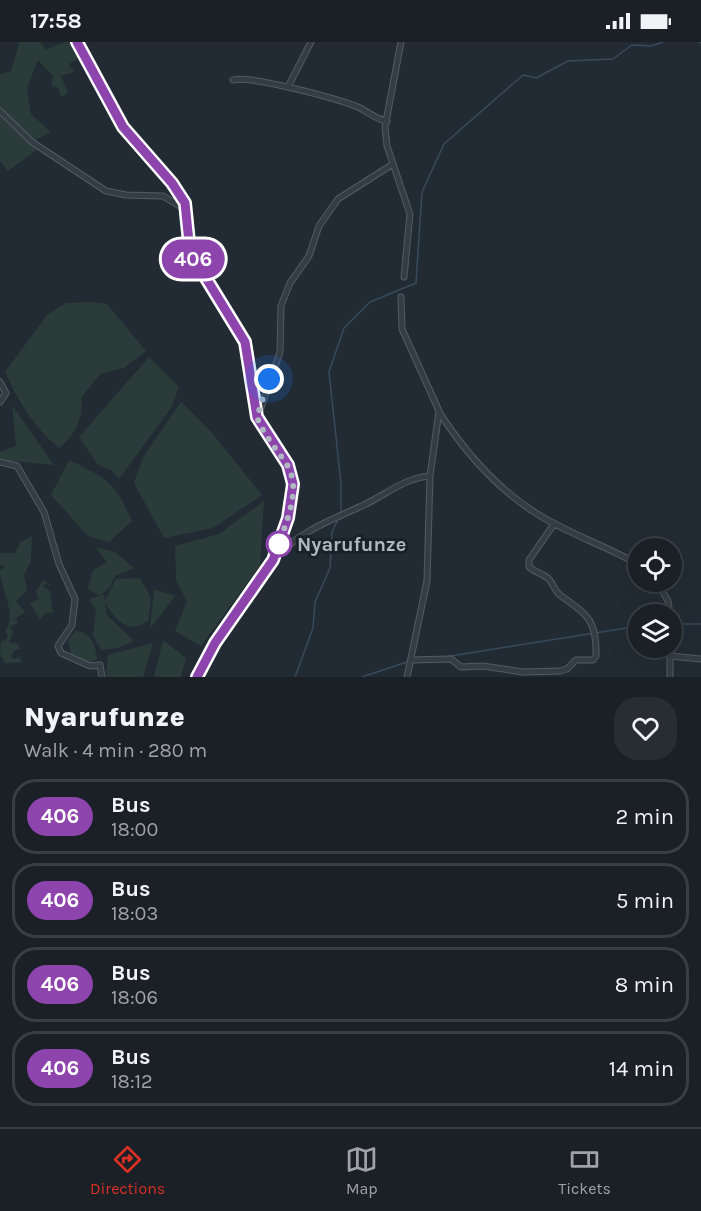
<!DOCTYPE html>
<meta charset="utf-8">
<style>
body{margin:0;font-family:Karla,sans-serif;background:#272d32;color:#f1f3f6;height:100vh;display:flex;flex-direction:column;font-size:22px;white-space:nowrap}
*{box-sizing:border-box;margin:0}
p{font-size:20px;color:#9fa3a7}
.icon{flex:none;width:33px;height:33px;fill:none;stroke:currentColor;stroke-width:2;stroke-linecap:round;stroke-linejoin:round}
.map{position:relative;height:635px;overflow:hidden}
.drawer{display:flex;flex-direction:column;background:#1a2026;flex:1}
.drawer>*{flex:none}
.badge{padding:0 12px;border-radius:20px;font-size:21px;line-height:39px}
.controls{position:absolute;left:628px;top:496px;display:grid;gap:12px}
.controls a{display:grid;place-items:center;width:54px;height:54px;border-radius:50%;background:#1a2026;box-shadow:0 6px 24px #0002,0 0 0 2px #383e43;font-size:30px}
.you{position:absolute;width:30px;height:30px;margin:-15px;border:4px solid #fff;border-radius:50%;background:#1a73e8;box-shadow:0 0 0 9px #1a73e833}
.map>.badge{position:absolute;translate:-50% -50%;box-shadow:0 0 0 3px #fff}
.round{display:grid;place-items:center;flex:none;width:63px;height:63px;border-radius:24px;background:#272d32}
.headline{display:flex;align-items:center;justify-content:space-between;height:102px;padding:0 24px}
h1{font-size:28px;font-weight:800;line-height:45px}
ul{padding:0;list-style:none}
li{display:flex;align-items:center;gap:18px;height:75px;margin:0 12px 9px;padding:0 12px;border:3px solid #383e43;border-radius:24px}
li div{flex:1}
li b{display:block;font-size:22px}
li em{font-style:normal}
li .badge{min-width:66px;font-weight:700;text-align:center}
.status{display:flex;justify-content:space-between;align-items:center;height:42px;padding:0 30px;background:#1a2026;direction:ltr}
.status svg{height:16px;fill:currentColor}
.tabs{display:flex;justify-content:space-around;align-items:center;height:84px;border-top:2px solid #383e43;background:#1a2026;font-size:16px;color:#9fa3a7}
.tabs a{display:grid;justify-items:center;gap:3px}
.tabs .current{color:#d93025}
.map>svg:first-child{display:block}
.green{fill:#2a3b39}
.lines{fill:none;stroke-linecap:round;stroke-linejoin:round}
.stream{stroke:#394a5b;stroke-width:1.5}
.street-casing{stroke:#525b62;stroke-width:7}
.secondary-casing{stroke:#525b62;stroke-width:8}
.street{stroke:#353d44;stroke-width:5}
.secondary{stroke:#444c57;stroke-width:7}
.line-casing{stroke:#fff;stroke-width:14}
.line{stroke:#8e44ad;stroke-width:9}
.walk{stroke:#afb8c1;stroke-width:6;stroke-dasharray:0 10.8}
.stop-dot{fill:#fff;stroke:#8e44ad;stroke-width:3}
.labels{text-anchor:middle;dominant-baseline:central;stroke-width:6;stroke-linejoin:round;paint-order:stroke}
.stop-label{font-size:20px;font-weight:bold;fill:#afb8c1;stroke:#1a2229;text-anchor:start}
</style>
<div class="status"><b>17:58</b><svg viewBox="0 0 49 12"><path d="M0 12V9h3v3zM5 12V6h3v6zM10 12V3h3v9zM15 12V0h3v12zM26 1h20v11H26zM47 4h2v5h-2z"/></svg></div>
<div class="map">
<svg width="701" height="635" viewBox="0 0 701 635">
<rect width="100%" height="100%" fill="#222b33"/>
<!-- green -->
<path class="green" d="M17 0H40L46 8 65 0H73L81 15 69 22 74 30 61 34 68 51 61 55 59 47 51 43 53 34 38 18 27 46 31 72 51 90 33 99 40 106 8 129 0 119V32L11 29 19 2Z
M92 260 107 262 146 309 124 326 100 332 81 356C85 374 74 395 59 406 34 386 18 359 5 330L47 273 66 261Z
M149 315 179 345 171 366 119 437 111 428 98 423 79 395Z
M181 360 212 391 262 453 213 486 164 496 134 441 143 415Z
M12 363 54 423 0 418V410L16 404Z
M69 418C108 437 114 439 132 479L109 500 88 494 51 453Z
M264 459 260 523 201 604 175 589 187 559 176 538 175 504 219 492Z
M32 494 31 519 24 533 27 549 16 559 25 570 11 579 16 577 18 581 10 585 13 590 9 600 17 602 20 607 15 608 11 614 13 617 19 615 23 620 5 621 0 613 1 600 7 597 8 592 5 590C18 570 0 549 0 528L6 525 0 523V511H15L20 501Z
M95 505 115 510 134 526 115 534 109 546 100 554 104 553 105 559 116 537 140 536 151 556 148 579C127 594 115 576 105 561L106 572 134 599 117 606 101 608 93 593 96 568 89 557 100 554 88 547 93 528 107 520Z
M43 538 51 544 45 542 43 544 50 549 53 571 46 570 40 578 30 561 39 557 36 549Z
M154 547 175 554 150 587Z
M76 589C92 591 96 603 97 618L87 621 71 613 68 597Z
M163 598 186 616 181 635H154Z
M153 601 143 635H106L108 613Z"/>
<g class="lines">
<!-- stream -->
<path class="stream" d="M699 0 701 1
M341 470V442L329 330 344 286 370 260 416 241 422 150 444 102 523 33 536 36 568 19 613 17 632 3 651 4 663 0
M672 582H701
M444 615 639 584
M295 635 313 586 315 560 330 526 332 490 338 477
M362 635 407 620"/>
<!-- street casing -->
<g class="street-casing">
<path id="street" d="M401 0 385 85 387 104 410 172 404 235
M233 38C251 33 338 57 358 65 369 70 375 77 387 79
M288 45 311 0
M0 69 32 100 106 149 126 153 163 154 188 169
M401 255 402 287 439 369 430 434 427 539 407 635
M0 340 6 351 0 360
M439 370C465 410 498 448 539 473 571 493 607 504 639 523
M258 374 280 310 281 264 290 241 309 214 319 184 338 157 393 122
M0 420 17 424 44 470 59 522 75 557 72 583 58 604 61 611 90 624 100 623 102 635
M275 516C301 488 332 478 366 462 388 451 405 436 430 434
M657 540 668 559 670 573
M670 614 701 617
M411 618 451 617 461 625 483 624 523 630 560 629 567 627 576 618H593L596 614C597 577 587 573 560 553 555 549 553 542 549 537 543 532 535 530 529 525V518L554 482
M670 635V606"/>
</g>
<!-- secondary casing -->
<g class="secondary-casing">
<path id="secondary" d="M77 0 123 85 172 141 185 161 190 210 245 299 257 375 288 422 293 442 288 476 273 518 215 601 197 635"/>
</g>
<!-- street -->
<use href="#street" class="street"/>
<!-- secondary -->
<use href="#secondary" class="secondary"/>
</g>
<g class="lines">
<!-- line casing -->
<g class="line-casing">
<path id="line" d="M77 0 123 85 172 141 185 161 190 210 245 300 257 375 288 423 293 442 288 476 273 518 215 601 197 635"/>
</g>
<!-- line -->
<use href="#line" class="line"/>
<!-- walk -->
<path class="walk" d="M269 337 257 375C263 392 275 405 285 420 303 444 287 477 279 502"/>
</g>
<!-- markers -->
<circle class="stop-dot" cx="279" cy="502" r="12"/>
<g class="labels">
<!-- stop labels -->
<g class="stop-label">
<text x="297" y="502">Nyarufunze</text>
</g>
</g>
</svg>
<div class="controls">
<a><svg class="icon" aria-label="locate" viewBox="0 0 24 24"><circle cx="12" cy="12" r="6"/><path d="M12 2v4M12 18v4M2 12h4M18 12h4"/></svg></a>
<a><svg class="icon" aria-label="layers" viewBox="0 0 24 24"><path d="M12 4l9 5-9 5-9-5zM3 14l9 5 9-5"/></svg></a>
</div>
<div class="you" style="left:269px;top:337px"></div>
<b class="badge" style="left:193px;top:217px;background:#8e44ad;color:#fff">406</b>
</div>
<section class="drawer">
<div class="headline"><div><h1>Nyarufunze</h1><p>Walk · 4 min · 280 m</p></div><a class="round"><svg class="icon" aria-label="heart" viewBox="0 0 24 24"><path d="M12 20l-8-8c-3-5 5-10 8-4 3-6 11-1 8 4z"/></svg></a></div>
<ul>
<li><span class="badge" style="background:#8e44ad;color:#fff">406</span><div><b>Bus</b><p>18:00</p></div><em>2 min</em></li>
<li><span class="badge" style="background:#8e44ad;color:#fff">406</span><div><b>Bus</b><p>18:03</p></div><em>5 min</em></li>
<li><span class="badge" style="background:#8e44ad;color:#fff">406</span><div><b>Bus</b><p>18:06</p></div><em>8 min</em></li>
<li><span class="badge" style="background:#8e44ad;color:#fff">406</span><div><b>Bus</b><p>18:12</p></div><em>14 min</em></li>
</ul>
</section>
<nav class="tabs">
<a class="current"><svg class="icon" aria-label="directions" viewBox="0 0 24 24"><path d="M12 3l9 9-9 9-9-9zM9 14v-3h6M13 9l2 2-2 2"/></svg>Directions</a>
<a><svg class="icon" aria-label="map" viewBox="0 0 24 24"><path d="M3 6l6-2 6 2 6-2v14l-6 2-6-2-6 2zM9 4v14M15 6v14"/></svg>Map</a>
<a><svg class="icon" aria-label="tickets" viewBox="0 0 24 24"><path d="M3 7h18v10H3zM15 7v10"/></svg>Tickets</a>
</nav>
